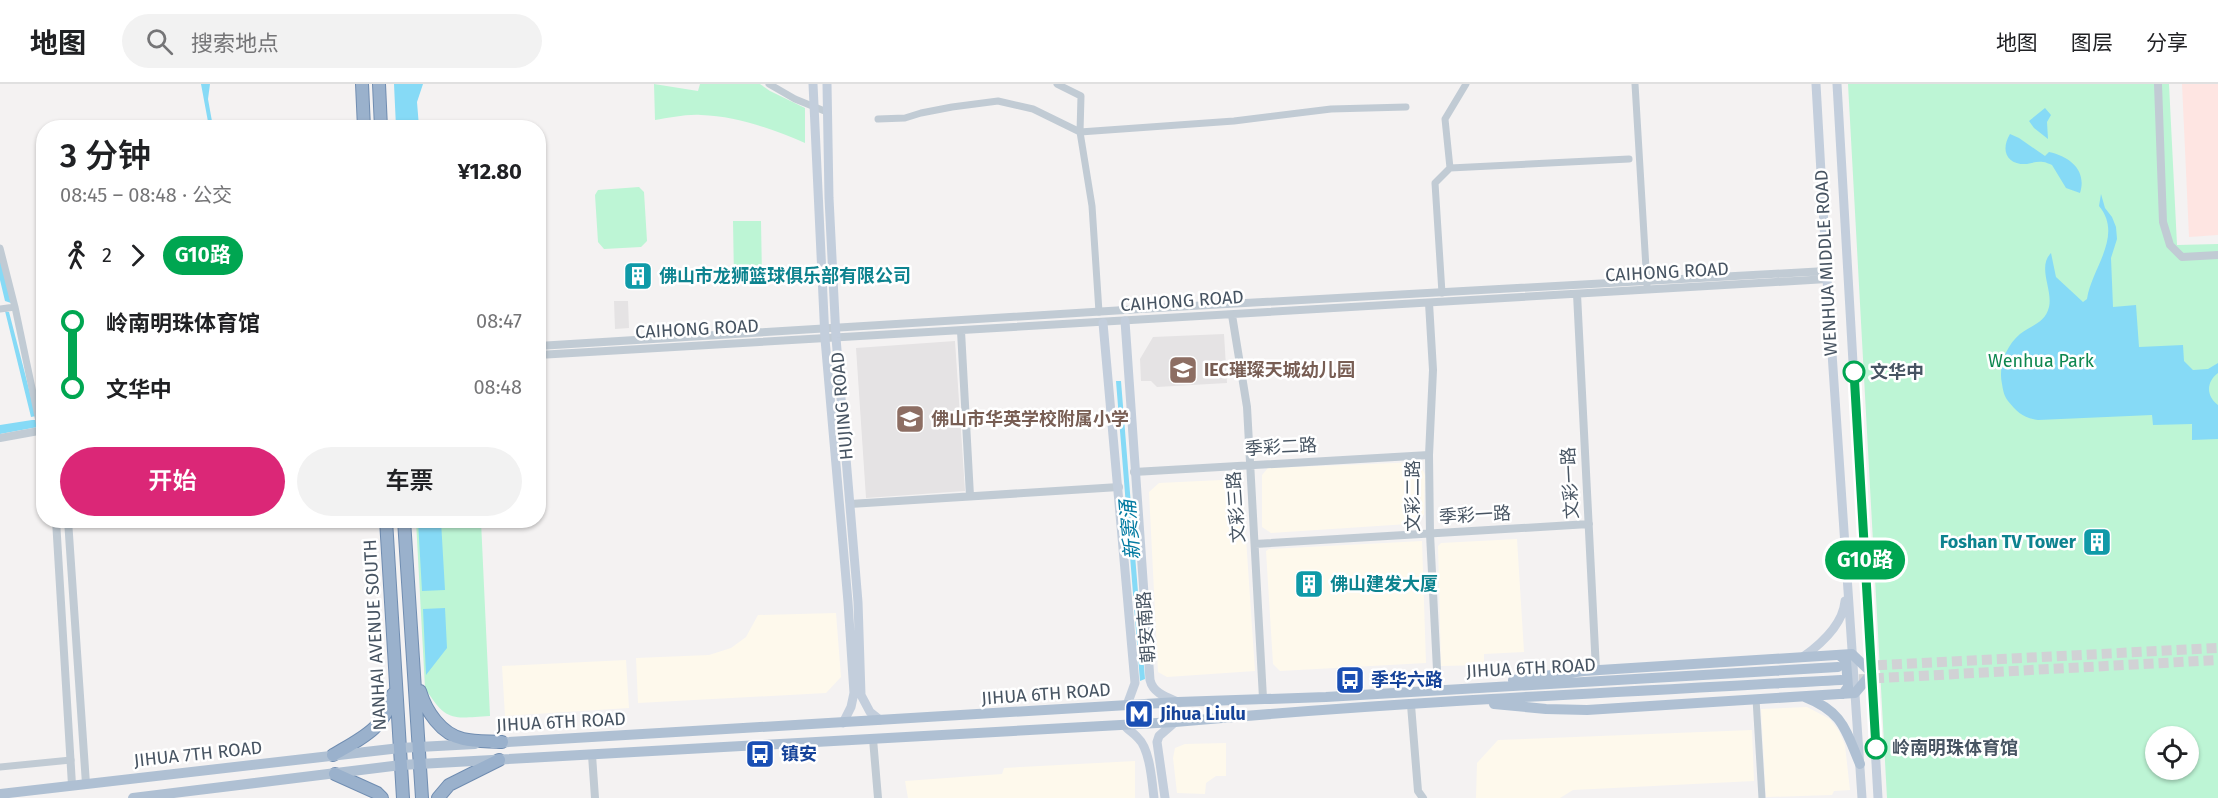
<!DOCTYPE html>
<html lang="zh">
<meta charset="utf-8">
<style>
body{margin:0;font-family:"Fira Sans","Noto Sans SC",sans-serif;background:#f2f2f2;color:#202124;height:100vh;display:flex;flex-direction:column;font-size:22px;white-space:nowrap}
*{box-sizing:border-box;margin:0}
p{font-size:20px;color:#757577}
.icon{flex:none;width:33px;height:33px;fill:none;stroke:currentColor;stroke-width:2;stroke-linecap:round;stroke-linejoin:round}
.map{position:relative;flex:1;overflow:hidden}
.panel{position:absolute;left:36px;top:36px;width:510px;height:408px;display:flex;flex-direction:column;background:#fff;border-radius:24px;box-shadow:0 2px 4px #0004}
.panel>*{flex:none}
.badge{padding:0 12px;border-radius:20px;font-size:21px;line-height:39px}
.controls{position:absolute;left:2145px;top:642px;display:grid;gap:12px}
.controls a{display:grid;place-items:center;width:54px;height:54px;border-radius:50%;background:#fff;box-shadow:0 2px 4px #0004;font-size:30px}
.map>.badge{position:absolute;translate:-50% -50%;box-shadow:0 0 0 3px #fff}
.legs{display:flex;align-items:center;gap:9px;height:66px;padding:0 24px;font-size:20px}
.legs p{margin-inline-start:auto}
.summary{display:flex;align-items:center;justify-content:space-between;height:102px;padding:0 24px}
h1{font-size:33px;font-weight:600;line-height:45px}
.button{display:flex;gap:12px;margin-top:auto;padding:12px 24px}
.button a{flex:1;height:69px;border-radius:36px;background:#db2777;color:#fff;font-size:24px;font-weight:600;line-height:69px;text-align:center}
.button a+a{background:#f2f2f2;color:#202124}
ul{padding:0 24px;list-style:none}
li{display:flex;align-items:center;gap:21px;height:66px;font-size:22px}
li i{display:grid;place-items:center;width:9px;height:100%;margin:0 8px;background:currentColor}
li i::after{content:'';width:15px;height:15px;margin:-8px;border:4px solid;border-radius:50%;background:#fff}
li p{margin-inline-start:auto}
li:first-child i{background:linear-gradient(#0000 50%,currentColor 0)}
li:last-child i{background:linear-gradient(currentColor 50%,#0000 0)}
header{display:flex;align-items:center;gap:36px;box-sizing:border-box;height:84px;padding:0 30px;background:#fff;border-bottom:2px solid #e0e0e0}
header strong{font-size:28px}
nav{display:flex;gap:33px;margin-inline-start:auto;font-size:21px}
.search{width:420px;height:54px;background:#f2f2f2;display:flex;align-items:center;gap:15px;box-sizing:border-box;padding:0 21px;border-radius:33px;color:#757577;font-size:22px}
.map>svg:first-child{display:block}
.commercial{fill:#fef9ec}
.education{fill:#e5e3e4}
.medical{fill:#fee5e2}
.green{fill:#bdf5d5;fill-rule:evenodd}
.water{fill:#86daf6}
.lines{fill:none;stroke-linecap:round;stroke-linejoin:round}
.primary-tunnel{stroke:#d1d2d5;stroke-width:10;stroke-dasharray:10 5;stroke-linecap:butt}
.trunk-casing{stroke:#708db1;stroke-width:14}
.minor{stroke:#c1cbd4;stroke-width:7}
.tertiary{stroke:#c1cbd4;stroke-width:8}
.secondary{stroke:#c3cedc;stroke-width:9}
.primary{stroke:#afc0d3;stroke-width:10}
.trunk{stroke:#9ab1cc;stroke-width:12}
.line-1-casing{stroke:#fff;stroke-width:14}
.line-1{stroke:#00a651;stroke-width:9}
.stop-1-dot{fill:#fff;stroke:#00a651;stroke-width:3}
.labels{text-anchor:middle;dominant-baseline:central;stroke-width:5;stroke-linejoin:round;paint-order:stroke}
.street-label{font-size:18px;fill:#475462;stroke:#fff}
.culture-label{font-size:18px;font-weight:bold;fill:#0d838f;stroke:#fff;text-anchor:start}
.park-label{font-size:18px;fill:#0d874f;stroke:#fff}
.education-label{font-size:18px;font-weight:bold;fill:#785e54;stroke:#fff;text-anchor:start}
.stop-label{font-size:18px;font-weight:bold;fill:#475462;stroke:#fff;text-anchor:start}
.transit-label{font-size:18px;font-weight:bold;fill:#164399;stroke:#fff;text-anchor:start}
.water-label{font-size:20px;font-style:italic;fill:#037ba2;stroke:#fff}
</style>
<header>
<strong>地图</strong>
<div class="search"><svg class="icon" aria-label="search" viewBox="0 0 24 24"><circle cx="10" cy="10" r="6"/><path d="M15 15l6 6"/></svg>搜索地点</div>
<nav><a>地图</a><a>图层</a><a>分享</a></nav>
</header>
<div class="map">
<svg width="2218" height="714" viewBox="0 0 2218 714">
<rect width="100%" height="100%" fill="#f4f2f2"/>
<!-- commercial -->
<path class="commercial" d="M1419 378 1425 391 1424 431 1408 440 1271 449 1262 443V391L1268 384Z
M1242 395 1255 587 1167 593 1158 588 1149 408 1159 399Z
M1517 455 1524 568 1484 570V581L1441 582 1438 462 1441 459Z
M1422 457 1426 579 1280 587 1273 580 1266 467 1269 465Z
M836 529 841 593 826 609 638 619 636 574 709 571 731 564 746 553 758 531Z
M626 576 629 624 505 632 502 582Z
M1807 623 1830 635 1839 647 1845 661 1850 706 1834 707 1832 711 1766 713 1761 625Z
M1752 646 1754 697 1573 706 1560 714H1476L1477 679 1498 656Z
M1226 659V692H1216L1206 699 1205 710 1177 709 1173 674 1175 664 1185 660Z
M1135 677V714H908L905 697 1002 690 1004 684Z"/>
<!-- education -->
<path class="education" d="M614 217H628L629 244 615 245Z
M1224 250 1227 299 1157 303 1151 297H1141L1140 275 1153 253Z
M955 257 965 407 866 414 856 264Z"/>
<!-- medical -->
<path class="medical" d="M2182 0H2218V151L2189 153Z"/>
<!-- green -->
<path class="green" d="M700 0H760L770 7 805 24V59C773 45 736 32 701 31 686 30 669 34 655 36L654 0 698 7Z
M1848 0H2169L2177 161 2218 160V714H1887ZM2156 652H2188V686H2156Z
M639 103 644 108 647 157 641 163 604 165 598 158 595 111 598 106Z
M733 137H761L762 194 734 195Z
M416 437H481L490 632C452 634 447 639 425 604Z"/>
<!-- water -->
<path class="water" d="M201 0H210L208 15 213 43H209Z
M394 0H423L417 18 419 43H396Z
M2045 24 2051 31 2047 38 2048 55 2034 44 2029 37Z
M2010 50 2019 54 2045 72 2049 68C2071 73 2087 87 2080 109L2066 104 2052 81C2049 80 2046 78 2043 78 2038 77 2032 79 2027 80 2007 81 2000 67 2010 50Z
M2101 110 2105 124 2112 133 2116 143 2117 155 2111 174 2113 223 2136 221 2139 263 2183 261 2184 277 2193 286 2208 285 2218 279V289C2206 298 2206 312 2218 321V355L2192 356V340L2153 341 2152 331 2038 336C2023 334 2017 328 2008 317 2004 312 2003 306 2002 300 1998 282 2006 262 2020 250 2032 241 2045 239 2049 223 2053 206 2037 183 2051 169L2056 193 2083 218 2087 215C2091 185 2124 152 2099 122Z
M0 174 11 219 5 217 0 196Z
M5 227 9 228 36 332 31 333Z
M1116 297H1121L1145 595 1140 597Z
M32 336H36L38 343 0 350V341Z
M418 437H441L445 506 422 507Z
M445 524 447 564 426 591 423 525Z"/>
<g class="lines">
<!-- primary-tunnel -->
<path class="primary-tunnel" d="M1862 582 2218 564
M1844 596 2218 576"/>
<!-- trunk casing -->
<g class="trunk-casing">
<path id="trunk" d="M362 0 364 44
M379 0 381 44
M386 436 403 714
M404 436 422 714
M420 607C426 627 441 650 463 655 476 658 490 657 502 658
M333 671C360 655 386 644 393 610
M335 690 377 709 382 714
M438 714 449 701 499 676"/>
</g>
<!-- minor -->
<path class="minor" d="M769 0 795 15 827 28
M1057 0 1081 12 1080 48 1092 122 1099 228
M1635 0 1647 201
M878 35 905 34 921 29 952 23 998 17 1033 25 1080 48 1234 37 1331 25 1406 23
M1450 84 1629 75
M0 164 15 223
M1442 209 1435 99 1450 84 1445 35 1466 0
M0 225 15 223 41 347
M1756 615 1762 714
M0 683 71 676"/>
<!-- tertiary -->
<path class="tertiary" d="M2158 0 2163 138 2170 161 2182 173 2218 171
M1577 210 1596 586
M1429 219 1433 286 1429 371 1430 450 1438 605
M1232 231 1247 323 1263 614
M961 247 970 412
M538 262 1173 223 1826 187
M538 271 1827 195
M0 354 44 346
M1134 388 1429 371
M850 420 1119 403
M56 436 72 701
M68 436 86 700
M1255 460 1589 440
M1411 621 1418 707 1423 714
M873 655 878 714
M592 671 595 714"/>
<!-- secondary -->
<path class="secondary" d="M813 0 825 255 848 518 854 609 851 623 843 639
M827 0 829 114 836 254 858 518 861 611 870 628 880 636
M1816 0 1827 195 1862 714
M1837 0 1878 714
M1125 237 1150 596C1153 609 1166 613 1178 618
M1103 239 1135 599 1127 621
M1803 573C1821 560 1843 541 1845 517
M1124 641C1128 646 1134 649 1138 654 1150 665 1152 698 1154 714
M1165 714 1157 658 1159 652 1175 638"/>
<!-- primary -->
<path class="primary" d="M1839 571 1846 577 1848 603 1843 610
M1805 613C1843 628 1845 645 1860 680
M1494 620 1546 625 1587 626 1855 609 1872 589 1852 570 1584 587 1513 596
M493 659 1178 618 1326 613 1838 583
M0 710 400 664 475 660
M133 714 401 681 1175 638C1397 618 1619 608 1841 596"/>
<!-- trunk -->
<use href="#trunk" class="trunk"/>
</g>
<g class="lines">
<!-- line-1 casing -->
<g class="line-1-casing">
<path id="line-1" d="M1854 288 1876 664"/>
</g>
<!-- line-1 -->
<use href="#line-1" class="line-1"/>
</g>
<!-- icons -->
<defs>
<g id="building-square" transform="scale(1.5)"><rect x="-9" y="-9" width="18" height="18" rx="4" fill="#0f9aa8" stroke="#fff"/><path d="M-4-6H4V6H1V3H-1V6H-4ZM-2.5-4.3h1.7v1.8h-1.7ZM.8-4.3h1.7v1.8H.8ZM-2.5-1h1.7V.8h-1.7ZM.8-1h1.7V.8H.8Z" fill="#fff"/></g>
<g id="school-square" transform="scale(1.5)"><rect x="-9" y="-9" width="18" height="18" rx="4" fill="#8d6e63" stroke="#fff"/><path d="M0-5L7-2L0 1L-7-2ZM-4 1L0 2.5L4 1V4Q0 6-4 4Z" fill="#fff"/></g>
<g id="bus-square" transform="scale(1.5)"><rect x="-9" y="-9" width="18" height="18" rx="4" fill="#1a4fb4" stroke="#fff"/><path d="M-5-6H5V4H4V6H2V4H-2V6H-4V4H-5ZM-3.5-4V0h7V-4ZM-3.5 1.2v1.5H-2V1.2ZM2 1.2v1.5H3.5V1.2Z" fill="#fff"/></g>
<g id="metro-square" transform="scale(1.5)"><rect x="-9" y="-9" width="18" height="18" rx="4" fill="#1a4fb4" stroke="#fff"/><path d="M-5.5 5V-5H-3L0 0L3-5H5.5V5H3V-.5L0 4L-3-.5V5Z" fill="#fff"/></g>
</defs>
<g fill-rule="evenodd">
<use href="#building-square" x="638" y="192"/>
<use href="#school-square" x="1183" y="286"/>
<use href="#school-square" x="910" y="335"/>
<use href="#building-square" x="2097" y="458"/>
<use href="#building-square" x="1309" y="500"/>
<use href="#bus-square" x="1350" y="596"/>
<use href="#metro-square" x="1139" y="630"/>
<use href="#bus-square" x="760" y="670"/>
</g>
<!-- markers -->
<g class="stop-1-dot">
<circle cx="1854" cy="288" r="10"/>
<circle cx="1876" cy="664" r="10"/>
</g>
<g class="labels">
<!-- street labels -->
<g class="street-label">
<text transform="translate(1826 179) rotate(-93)">WENHUA MIDDLE ROAD</text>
<text transform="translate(1667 188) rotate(-3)">CAIHONG ROAD</text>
<text transform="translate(1182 217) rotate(-4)">CAIHONG ROAD</text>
<text transform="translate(697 245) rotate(-3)">CAIHONG ROAD</text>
<text transform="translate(842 322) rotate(-95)">HUJING ROAD</text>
<text transform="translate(1281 363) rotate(-3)">季彩二路</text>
<text transform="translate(1570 399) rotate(-93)">文彩一路</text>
<text transform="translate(1413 412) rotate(-90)">文彩二路</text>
<text transform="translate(1236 423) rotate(-94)">文彩三路</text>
<text transform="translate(1475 431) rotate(-3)">季彩一路</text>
<text transform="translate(1146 543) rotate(-94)">朝安南路</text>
<text transform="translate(375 551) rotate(-93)">NANHAI AVENUE SOUTH</text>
<text transform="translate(1531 584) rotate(-3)">JIHUA 6TH ROAD</text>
<text transform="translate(1046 610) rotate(-4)">JIHUA 6TH ROAD</text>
<text transform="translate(561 638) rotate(-3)">JIHUA 6TH ROAD</text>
<text transform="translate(198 670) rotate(-6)">JIHUA 7TH ROAD</text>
</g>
<!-- culture labels -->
<g class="culture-label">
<text x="659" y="192">佛山市龙狮篮球俱乐部有限公司</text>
<text x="2076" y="458" text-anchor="end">Foshan TV Tower</text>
<text x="1330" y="500">佛山建发大厦</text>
</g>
<!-- park labels -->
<g class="park-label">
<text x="2041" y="277">Wenhua Park</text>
</g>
<!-- education labels -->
<g class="education-label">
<text x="1204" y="286">IEC璀璨天城幼儿园</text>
<text x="931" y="335">佛山市华英学校附属小学</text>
</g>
<!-- stop labels -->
<g class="stop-label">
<text x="1870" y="288">文华中</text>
<text x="1892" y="664">岭南明珠体育馆</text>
</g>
<!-- transit labels -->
<g class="transit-label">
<text x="1371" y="596">季华六路</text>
<text x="1160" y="630">Jihua Liulu</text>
<text x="781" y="670">镇安</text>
</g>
<!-- water labels -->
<g class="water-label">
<text transform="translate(1130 446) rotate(-95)">新窦涌</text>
</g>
</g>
</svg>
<div class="controls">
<a><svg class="icon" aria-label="locate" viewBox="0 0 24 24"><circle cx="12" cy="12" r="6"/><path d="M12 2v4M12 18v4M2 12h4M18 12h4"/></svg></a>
</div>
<b class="badge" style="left:1865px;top:476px;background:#00a651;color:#fff">G10路</b>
<section class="panel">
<div class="summary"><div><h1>3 分钟</h1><p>08:45 – 08:48 · 公交</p></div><b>¥12.80</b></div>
<div class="legs"><svg class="icon" aria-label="walk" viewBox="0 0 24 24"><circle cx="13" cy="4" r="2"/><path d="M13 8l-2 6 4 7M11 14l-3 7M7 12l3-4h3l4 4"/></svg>2<svg class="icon" aria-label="forward" viewBox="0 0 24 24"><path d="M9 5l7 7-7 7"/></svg><b class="badge" style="background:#00a651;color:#fff">G10路</b></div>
<ul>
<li><i style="color:#00a651"></i><b>岭南明珠体育馆</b><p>08:47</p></li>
<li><i style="color:#00a651"></i><b>文华中</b><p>08:48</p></li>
</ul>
<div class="button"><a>开始</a><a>车票</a></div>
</section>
</div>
